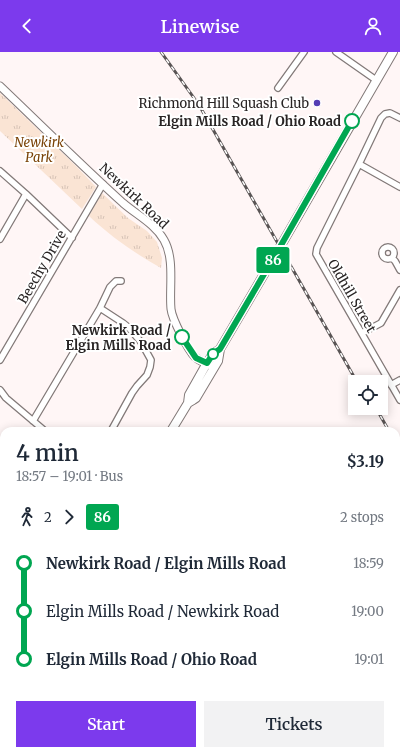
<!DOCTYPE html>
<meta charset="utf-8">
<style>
body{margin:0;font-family:Merriweather,serif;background:#f2f2f3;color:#1f2937;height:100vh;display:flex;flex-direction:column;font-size:15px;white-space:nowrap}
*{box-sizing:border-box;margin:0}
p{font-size:13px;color:#747a83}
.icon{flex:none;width:22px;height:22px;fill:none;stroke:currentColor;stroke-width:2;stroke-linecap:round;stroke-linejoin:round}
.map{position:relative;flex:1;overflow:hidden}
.drawer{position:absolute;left:0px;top:375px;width:400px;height:328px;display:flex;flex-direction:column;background:#fff;border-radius:12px 12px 0 0;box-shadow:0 2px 10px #0003}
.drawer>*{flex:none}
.badge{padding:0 8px;border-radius:3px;font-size:14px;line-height:26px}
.buttons{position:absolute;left:348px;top:323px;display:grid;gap:8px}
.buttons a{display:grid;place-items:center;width:40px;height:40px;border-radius:0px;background:#fff;box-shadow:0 2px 10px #0003;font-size:20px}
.map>.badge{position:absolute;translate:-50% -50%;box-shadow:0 0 0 2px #fff}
.legs{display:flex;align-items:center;gap:6px;height:44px;padding:0 16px;font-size:13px}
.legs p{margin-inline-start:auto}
.headline{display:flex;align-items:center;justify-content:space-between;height:68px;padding:0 16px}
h1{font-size:22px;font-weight:600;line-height:30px}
.primary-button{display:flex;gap:8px;margin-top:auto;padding:8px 16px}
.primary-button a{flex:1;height:46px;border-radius:0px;background:#7c3aed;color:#fff;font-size:16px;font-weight:600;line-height:46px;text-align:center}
.primary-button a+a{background:#f2f2f3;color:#1f2937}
ul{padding:0 16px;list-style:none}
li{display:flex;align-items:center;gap:14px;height:48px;font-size:15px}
li i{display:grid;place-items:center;width:6px;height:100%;margin:0 5px;background:currentColor}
li i::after{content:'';width:10px;height:10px;margin:-5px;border:3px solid;border-radius:50%;background:#fff}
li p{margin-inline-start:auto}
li:first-child i{background:linear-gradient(#0000 50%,currentColor 0)}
li:last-child i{background:linear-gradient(currentColor 50%,#0000 0)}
header{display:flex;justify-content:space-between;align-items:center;height:52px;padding:0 16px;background:#7c3aed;color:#fff;font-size:18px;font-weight:600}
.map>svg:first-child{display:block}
.grass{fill:url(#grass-tufts)}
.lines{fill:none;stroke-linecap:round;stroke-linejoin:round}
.stream{stroke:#956681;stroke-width:1.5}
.minor-casing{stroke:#827978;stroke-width:8}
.tertiary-casing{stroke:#827978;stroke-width:9}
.secondary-casing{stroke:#827978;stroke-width:10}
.minor{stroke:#fff;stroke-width:5.5}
.tertiary{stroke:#fff;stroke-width:7}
.secondary{stroke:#fff;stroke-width:8}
.rail-casing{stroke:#595454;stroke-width:3}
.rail{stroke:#fff;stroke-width:1.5;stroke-dasharray:4.5;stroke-linecap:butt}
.line-1-casing{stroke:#fff;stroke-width:9}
.line-1{stroke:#00a651;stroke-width:6}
.poi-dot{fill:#543cb4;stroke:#fff;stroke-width:1.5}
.stop-1-dot{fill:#fff;stroke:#00a651;stroke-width:2}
.labels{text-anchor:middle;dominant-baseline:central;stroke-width:4;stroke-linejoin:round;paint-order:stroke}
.poi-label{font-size:13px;fill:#292525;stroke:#fff;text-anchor:end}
.stop-label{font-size:13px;font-weight:bold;fill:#292525;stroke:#fff;text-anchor:end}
.park-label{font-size:13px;font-style:italic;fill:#7a4307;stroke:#fff}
.street-label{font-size:13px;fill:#292525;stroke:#fff}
</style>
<header><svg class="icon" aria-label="back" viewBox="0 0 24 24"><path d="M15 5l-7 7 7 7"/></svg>Linewise<svg class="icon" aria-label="person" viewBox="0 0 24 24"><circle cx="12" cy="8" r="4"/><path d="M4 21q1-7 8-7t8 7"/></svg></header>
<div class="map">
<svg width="400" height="703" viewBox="0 0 400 703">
<defs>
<pattern id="grass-tufts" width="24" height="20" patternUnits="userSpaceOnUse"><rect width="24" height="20" fill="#fae4d4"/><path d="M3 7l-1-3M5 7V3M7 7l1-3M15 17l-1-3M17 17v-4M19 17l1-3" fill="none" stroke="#d6c3b6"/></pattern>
</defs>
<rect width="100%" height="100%" fill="#fff6f6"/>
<!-- grass -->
<path class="grass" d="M0 41 77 115 96 135 82 157 0 79Z
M102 141 128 166 147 179 157 190 162 206 161 216C136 202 111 185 89 164Z"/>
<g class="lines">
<!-- stream -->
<path class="stream" d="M396 670 400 663
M378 703 380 699"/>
<!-- minor casing -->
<g class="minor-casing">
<path id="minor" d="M336 0 376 28
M278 36 304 0
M400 66 390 61 385 62 381 66 359 112 317 196 316 202 400 348
M359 112 400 135
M0 119 26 142 72 186
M0 187 26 142
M382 201a6 6 0 1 1 12 0a6 6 0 1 1-12 0Z
M392 206 395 209 400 218
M100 256 123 271 128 275 141 290 151 308 150 315 147 323 137 334 132 341 111 379
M362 281 381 271 400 238
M0 308 103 132
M391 333 400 328
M0 338 6 346 45 379
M33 369 100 256 110 235 116 229H121
M0 427 4 425
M0 570 4 567
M0 646 4 648
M113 699 119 703
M342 699 349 703"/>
</g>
<!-- tertiary casing -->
<g class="tertiary-casing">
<path id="tertiary" d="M0 34C41 73 81 113 123 151 137 163 155 172 164 188 175 207 169 236 171 257 172 267 188 298 195 305 199 309 206 311 211 314"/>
</g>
<!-- secondary casing -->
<g class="secondary-casing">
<path id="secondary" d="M188 351 193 348 196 346 218 309 220 297 280 195 393 0
M171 379 188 351 189 343 207 311 213 302 220 297
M0 665 4 658
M0 683 4 676"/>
</g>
<!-- minor -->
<use href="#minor" class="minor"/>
<!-- tertiary -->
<use href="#tertiary" class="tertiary"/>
<!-- secondary -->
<use href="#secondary" class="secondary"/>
<!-- rail casing -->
<g class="rail-casing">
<path id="rail" d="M161 0 199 53 357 330
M376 356 389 379
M396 398 400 405"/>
</g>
<!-- rail -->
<use href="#rail" class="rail"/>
</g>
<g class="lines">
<!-- line-1 casing -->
<g class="line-1-casing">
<path id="line-1" d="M182 285 196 306 207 311 213 302 220 297 280 195 352 69"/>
</g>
<!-- line-1 -->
<use href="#line-1" class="line-1"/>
</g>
<!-- markers -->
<circle class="poi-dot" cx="317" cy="51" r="4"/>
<g class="stop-1-dot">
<circle cx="352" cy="69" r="7"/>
<circle cx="182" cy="285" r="7"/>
<circle cx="213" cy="302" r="5"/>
</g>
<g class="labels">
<!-- poi labels -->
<g class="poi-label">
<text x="309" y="51">Richmond Hill Squash Club</text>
</g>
<!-- stop labels -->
<g class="stop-label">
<text x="341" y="69">Elgin Mills Road / Ohio Road</text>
<text x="171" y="278">Newkirk Road /<tspan x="171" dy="15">Elgin Mills Road</tspan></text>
</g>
<!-- park labels -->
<g class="park-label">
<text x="39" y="90">Newkirk<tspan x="39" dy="15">Park</tspan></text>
</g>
<!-- street labels -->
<g class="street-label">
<text transform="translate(134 144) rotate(43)">Newkirk Road</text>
<text transform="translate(42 215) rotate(-60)">Beechy Drive</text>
<text transform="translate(352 244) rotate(60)">Oldhill Street</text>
</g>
</g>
</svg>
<div class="buttons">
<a><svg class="icon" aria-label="locate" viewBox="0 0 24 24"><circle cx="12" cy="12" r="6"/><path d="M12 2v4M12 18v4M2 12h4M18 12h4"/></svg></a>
</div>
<b class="badge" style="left:273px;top:208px;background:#00a651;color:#fff">86</b>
<section class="drawer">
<div class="headline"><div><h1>4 min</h1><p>18:57 – 19:01 · Bus</p></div><b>$3.19</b></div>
<div class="legs"><svg class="icon" aria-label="walk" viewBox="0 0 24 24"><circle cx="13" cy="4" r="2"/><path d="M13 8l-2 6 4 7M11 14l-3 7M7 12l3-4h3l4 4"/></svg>2<svg class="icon" aria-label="forward" viewBox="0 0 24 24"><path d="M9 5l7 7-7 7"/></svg><b class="badge" style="background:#00a651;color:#fff">86</b><p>2 stops</p></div>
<ul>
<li><i style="color:#00a651"></i><b>Newkirk Road / Elgin Mills Road</b><p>18:59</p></li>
<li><i style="color:#00a651"></i><span>Elgin Mills Road / Newkirk Road</span><p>19:00</p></li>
<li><i style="color:#00a651"></i><b>Elgin Mills Road / Ohio Road</b><p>19:01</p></li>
</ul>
<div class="primary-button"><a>Start</a><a>Tickets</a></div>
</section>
</div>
